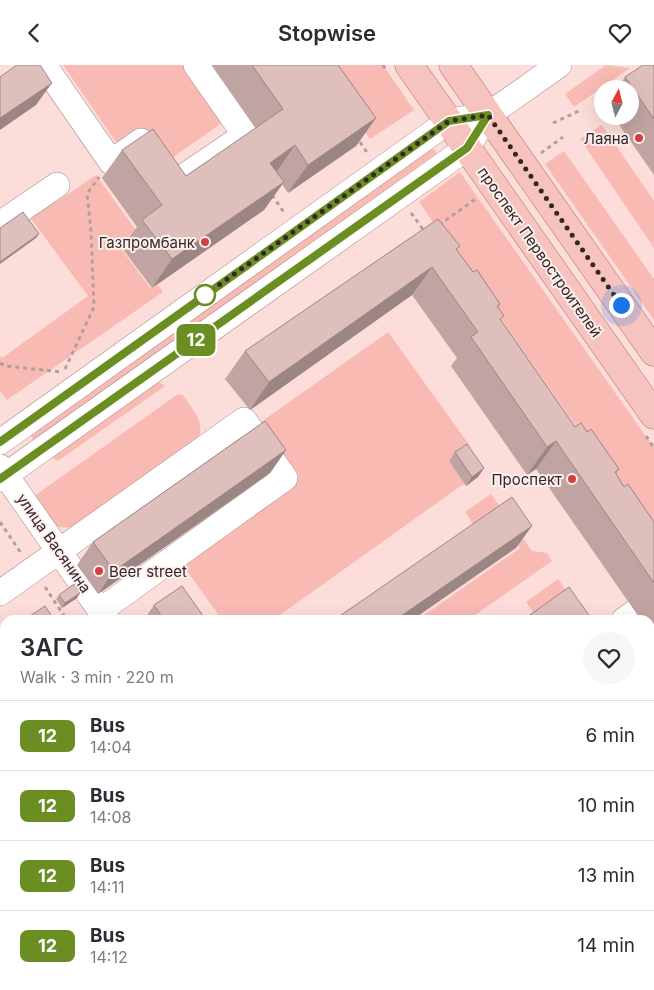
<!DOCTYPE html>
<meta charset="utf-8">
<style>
body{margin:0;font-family:Inter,sans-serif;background:#f7f7f7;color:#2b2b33;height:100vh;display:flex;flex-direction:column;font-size:19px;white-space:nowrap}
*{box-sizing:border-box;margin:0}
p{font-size:16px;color:#7c7c81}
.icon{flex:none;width:28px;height:28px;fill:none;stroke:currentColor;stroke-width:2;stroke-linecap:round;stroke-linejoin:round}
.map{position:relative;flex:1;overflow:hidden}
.sheet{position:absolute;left:0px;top:550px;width:655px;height:375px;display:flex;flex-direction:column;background:#fff;border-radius:15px 15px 0 0;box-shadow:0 5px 20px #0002}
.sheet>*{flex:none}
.badge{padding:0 10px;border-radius:8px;font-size:18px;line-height:32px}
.needle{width:32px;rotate:7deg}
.tools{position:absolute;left:594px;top:15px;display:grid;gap:10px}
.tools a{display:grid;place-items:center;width:45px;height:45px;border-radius:50%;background:#fff;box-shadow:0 5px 20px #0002;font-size:25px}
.you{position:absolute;width:25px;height:25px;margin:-12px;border:4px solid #fff;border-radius:50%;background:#1a73e8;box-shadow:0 0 0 8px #1a73e833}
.map>.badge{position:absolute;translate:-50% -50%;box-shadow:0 0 0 2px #fff}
.round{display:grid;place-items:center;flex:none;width:52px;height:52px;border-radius:26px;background:#f7f7f7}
.summary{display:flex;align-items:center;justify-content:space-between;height:85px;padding:0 20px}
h1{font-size:24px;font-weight:600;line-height:38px}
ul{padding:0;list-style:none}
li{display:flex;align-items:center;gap:15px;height:70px;padding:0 20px;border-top:1px solid #e1e1e2}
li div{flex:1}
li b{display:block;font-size:19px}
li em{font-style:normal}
li .badge{min-width:55px;font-weight:700;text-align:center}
header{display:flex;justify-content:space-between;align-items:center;height:65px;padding:0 20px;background:#fff;font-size:22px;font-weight:600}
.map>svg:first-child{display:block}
.green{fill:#fabab4}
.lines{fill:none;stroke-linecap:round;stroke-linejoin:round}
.minor-casing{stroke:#a78986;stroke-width:26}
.major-casing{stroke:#ae726d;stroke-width:29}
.path{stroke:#b59d9a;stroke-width:3;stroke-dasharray:4 4;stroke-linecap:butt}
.minor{stroke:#fff;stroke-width:25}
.major{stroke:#f6c3bf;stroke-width:28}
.wall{fill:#c0a4a2}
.shaded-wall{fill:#9c8684}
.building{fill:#dfbfbc;stroke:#9c8684}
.line-casing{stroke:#fff;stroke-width:11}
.line{stroke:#6b8e23;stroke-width:8}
.walk{stroke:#322725;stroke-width:5;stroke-dasharray:0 9}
.poi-dot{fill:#d04140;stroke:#fcefee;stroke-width:2}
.stop-dot{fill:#fff;stroke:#6b8e23;stroke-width:2.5}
.labels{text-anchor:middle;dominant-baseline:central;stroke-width:4;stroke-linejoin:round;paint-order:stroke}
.poi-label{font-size:15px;fill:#322725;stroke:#fcefee;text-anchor:end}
.street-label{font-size:15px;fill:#322725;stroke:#fcefee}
</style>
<header><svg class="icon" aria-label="back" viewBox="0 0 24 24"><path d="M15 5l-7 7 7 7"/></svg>Stopwise<svg class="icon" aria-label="heart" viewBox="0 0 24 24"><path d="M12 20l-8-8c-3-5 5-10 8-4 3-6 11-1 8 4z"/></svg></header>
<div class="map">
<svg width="654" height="925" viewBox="0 0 654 925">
<rect width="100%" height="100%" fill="#fdddd9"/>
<!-- green -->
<path class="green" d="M63 0H184L223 57 165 98 120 83Z
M318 0H383L414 45 370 74Z
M606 0 630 3 574 42 565 29Z
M602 60 654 136V183L580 74Z
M431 81 437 88 34 376 28 366Z
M564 86 654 214V255L545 99Z
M460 107 654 383V473L419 137Z
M96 110 138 168 120 182 151 224 158 220 163 227 7 335 0 326V290L2 293 88 231 26 147 43 135 58 136Z
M388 267 470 381 449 396 465 418 273 555H210L218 549 179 495 299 410 261 357Z
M157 316 165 321 58 396 49 390Z
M178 329 183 330C192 344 207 358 197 375L71 462C49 466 43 450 30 434Z
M491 429 532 486 547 488 552 496 468 555H417L520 483 497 451 477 465 465 447Z
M558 514 587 555 537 552 526 537Z
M1 623 5 630V651L0 654Z
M654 708V827L650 821V711Z
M5 920H45L39 925H0Z
M85 920H168L170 925H83Z
M198 920H237V925H198Z
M276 920H393L397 925H279Z"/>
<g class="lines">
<!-- minor casing -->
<g class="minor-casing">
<path id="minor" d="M44 0 111 97 141 76 171 120 245 70 196 0
M0 159 57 120
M0 377 449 56 468 53
M0 402 107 555
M0 414 467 83 488 50 559 0
M0 528 244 355 285 413 101 545
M624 555 635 547
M0 575 5 582
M0 611 5 608"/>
</g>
<!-- major casing -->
<g class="major-casing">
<path id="major" d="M409 0 654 350
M453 0 654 287"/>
</g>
<!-- path -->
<path class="path" d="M383 0 387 7
M553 58 581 45
M360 77 368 89
M541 88 563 72
M272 130 285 149
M411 148 425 167
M439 160 477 133
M0 298 6 301 61 307
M65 304 94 242 91 166 87 129 99 112
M646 371 654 383
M0 457 21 488
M45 522 67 555
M650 647H654
M29 925 32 920"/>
<!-- minor -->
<use href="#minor" class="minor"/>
<!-- major -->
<use href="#major" class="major"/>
</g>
<!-- wall -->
<path class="wall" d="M212 0H338L376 53 356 81 288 128 282 119 264 145 152 223 122 183 137 162 102 113 122 85 186 111 256 63Z
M654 0V110L613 51H630V24H617L625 12Z
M460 181 456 185 473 207 500 239 498 243 501 255 575 362 587 367 619 404 616 409 624 422 654 457V588L650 582V574L652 571 650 569V555H641L536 404 527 410 451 301 457 293 412 230 250 345 225 314 245 286Z
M286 385 270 408 98 529 77 500 93 477Z
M455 387 484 403 478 412 466 421 449 396Z
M80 528 77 533 62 543 56 534 59 530Z
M154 540 206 555H144Z
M30 551 48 554 47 555H27Z
M5 773V861L4 862 0 856V776Z"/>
<!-- shaded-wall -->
<path class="shaded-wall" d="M52 18 36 40 0 65V53Z
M376 53 356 81 288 128 308 100Z
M295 80 275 109 270 98Z
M284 117 264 145 152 223 172 194Z
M39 169 36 173 0 199V197Z
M432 202 412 230 250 345 269 317Z
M556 376 536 404 527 410 547 382Z
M286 385 270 408 98 529 114 506Z
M484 403 478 412 466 421 472 412Z
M532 461 516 483 412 555H395Z
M80 528 77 533 62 543 65 538Z"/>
<!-- building -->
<path class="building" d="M17 0H40L52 18 0 53V12Z
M252 0H338L376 53 308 100 295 80 270 98 284 117 172 194 142 155 162 140 122 85 153 64 186 111 283 44Z
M643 0H654V54L625 12Z
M23 147 39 169 0 197V163Z
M438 154 460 181 456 184 473 207 477 205 500 239 497 241 504 251 500 254 575 362 581 358 587 367 591 364 619 404 615 407 624 422 628 419 654 457V518L556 376 547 382 471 272 478 267 432 202 269 317 245 286Z
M265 356 286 385 114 506 93 477Z
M467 379 484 403 472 412 455 387Z
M512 432 532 461 395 555H334Z
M74 519 80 528 65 538 59 530Z
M182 521 206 555H164L154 540Z
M569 522 591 553 589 555H523Z
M45 541 51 550 43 555H33L30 551Z
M5 773V846L0 839V776Z"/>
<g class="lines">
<!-- line casing -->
<g class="line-casing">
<path id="line" d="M0 377 449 56 488 50 467 83 0 414"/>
</g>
<!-- line -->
<use href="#line" class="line"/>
<!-- walk -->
<path class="walk" d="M205 230 449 56 488 50 621 240"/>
</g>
<!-- markers -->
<g class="poi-dot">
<circle cx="639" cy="73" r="5"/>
<circle cx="205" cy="177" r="5"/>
<circle cx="572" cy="414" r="5"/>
<circle cx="99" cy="506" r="5"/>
</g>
<circle class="stop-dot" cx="205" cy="230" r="10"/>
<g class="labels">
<!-- poi labels -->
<g class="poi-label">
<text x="629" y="73">Лаяна</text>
<text x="195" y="177">Газпромбанк</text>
<text x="562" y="414">Проспект</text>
<text x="109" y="506" text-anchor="start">Beer street</text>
</g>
<!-- street labels -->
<g class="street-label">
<text transform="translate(540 187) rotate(55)">проспект Первостроителей</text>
<text transform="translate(54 478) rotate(55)">улица Васянина</text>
</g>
</g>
</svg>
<div class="tools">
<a><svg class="needle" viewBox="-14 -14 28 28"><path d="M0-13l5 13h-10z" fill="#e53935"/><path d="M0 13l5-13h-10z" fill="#7c7c81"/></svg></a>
</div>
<div class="you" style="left:621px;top:240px"></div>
<b class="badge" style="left:196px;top:275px;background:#6b8e23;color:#fff">12</b>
<section class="sheet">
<div class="summary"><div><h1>ЗАГС</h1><p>Walk · 3 min · 220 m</p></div><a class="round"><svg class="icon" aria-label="heart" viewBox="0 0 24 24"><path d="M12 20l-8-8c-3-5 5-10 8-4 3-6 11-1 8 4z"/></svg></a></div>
<ul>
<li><span class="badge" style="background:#6b8e23;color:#fff">12</span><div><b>Bus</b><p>14:04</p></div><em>6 min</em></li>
<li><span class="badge" style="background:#6b8e23;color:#fff">12</span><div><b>Bus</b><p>14:08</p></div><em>10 min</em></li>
<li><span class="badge" style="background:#6b8e23;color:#fff">12</span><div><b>Bus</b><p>14:11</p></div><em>13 min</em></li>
<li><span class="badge" style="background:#6b8e23;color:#fff">12</span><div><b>Bus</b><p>14:12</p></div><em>14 min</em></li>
</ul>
</section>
</div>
